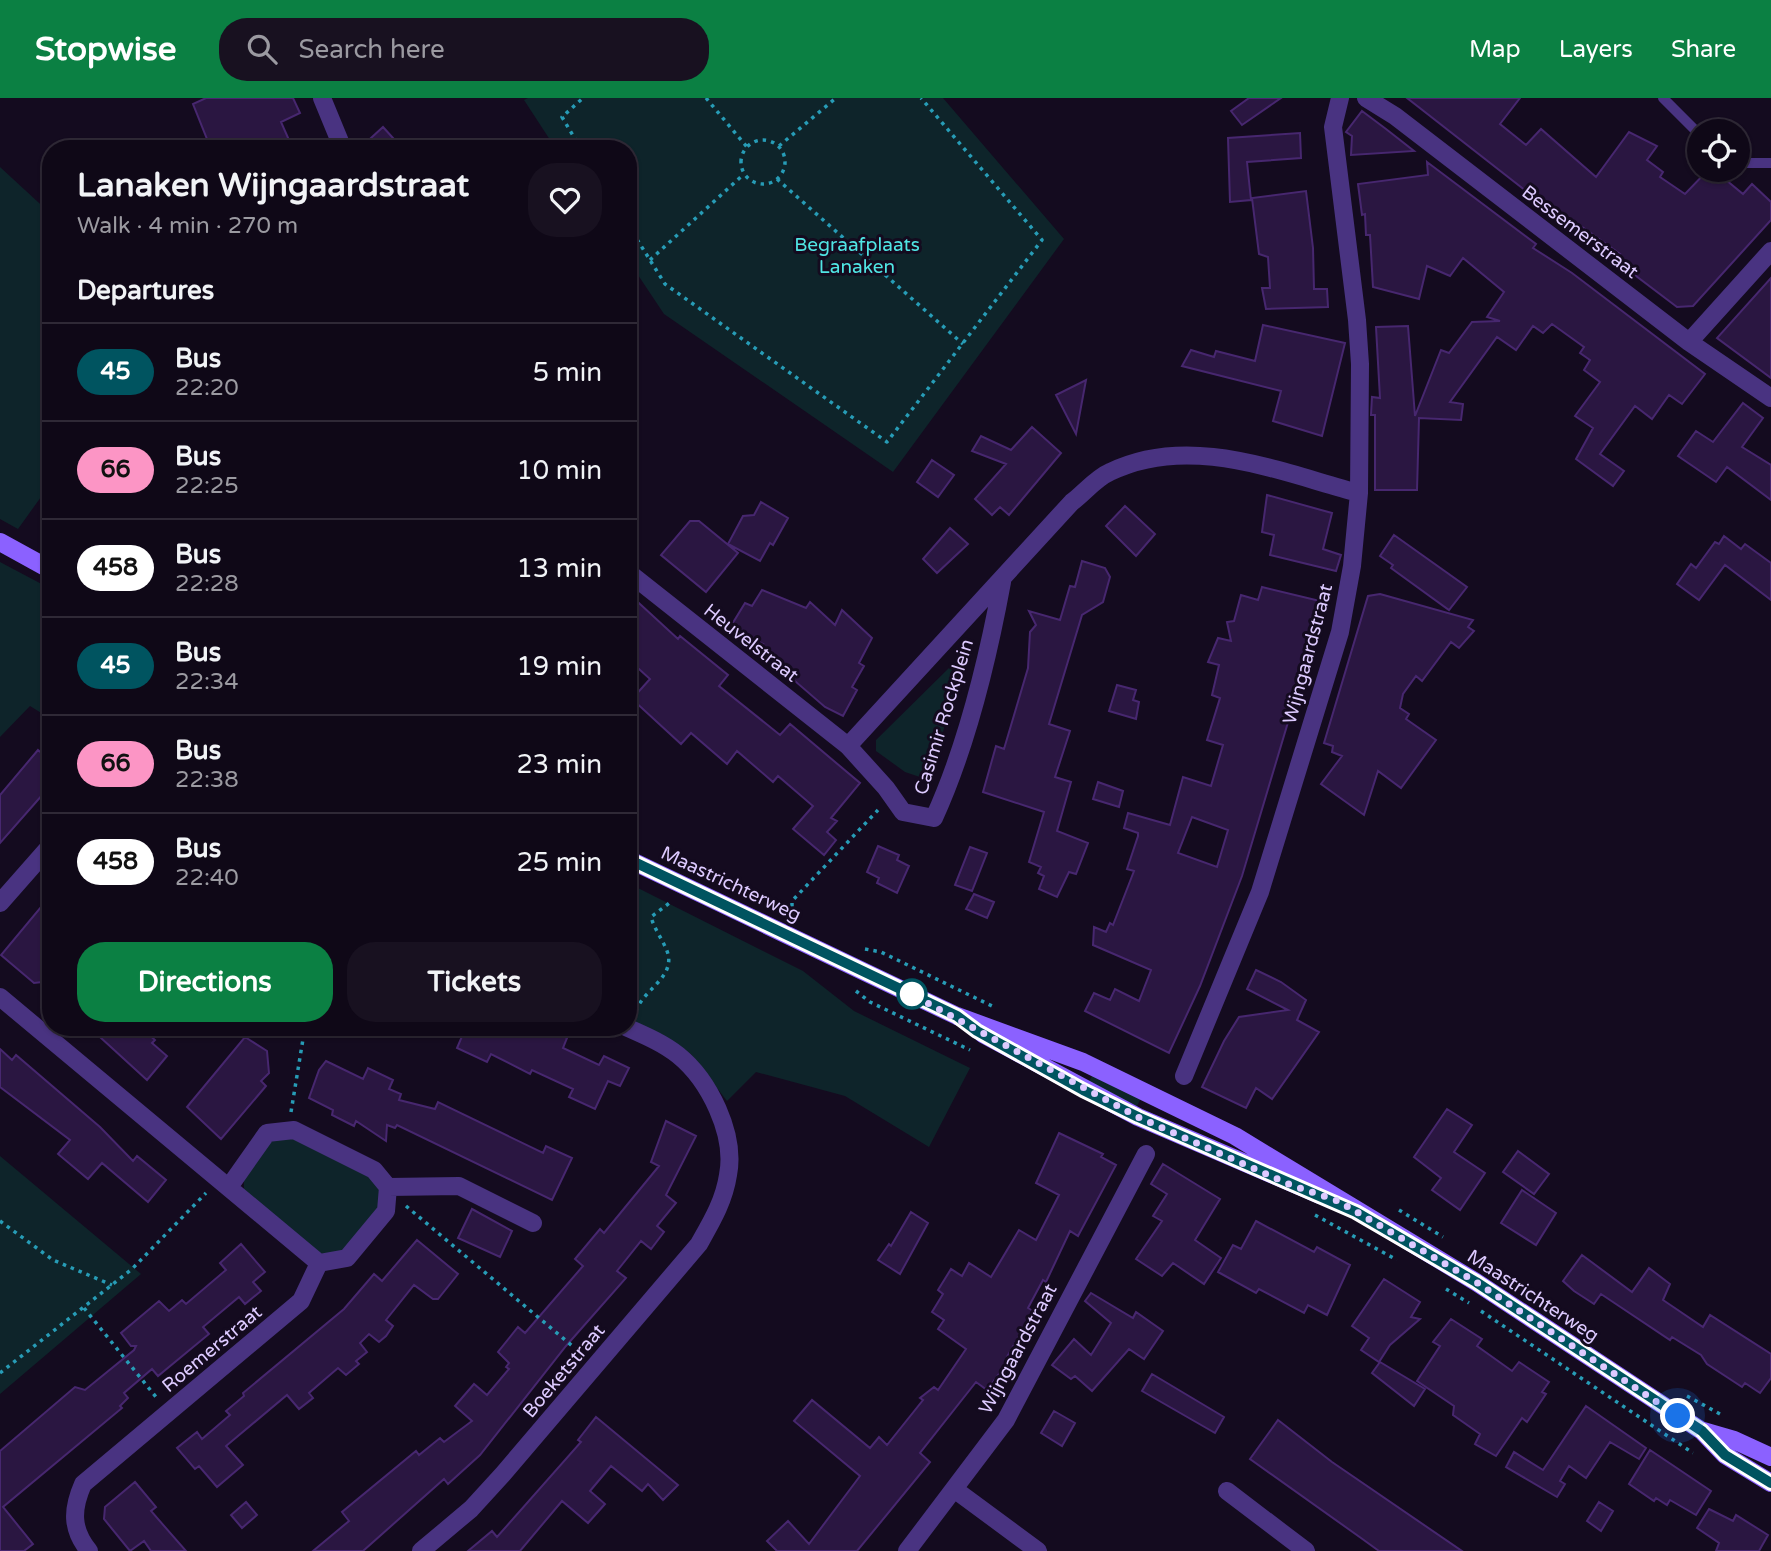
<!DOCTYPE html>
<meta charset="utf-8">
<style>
body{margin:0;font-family:"Varela Round",sans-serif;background:#181120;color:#f1f3f6;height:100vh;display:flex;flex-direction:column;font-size:26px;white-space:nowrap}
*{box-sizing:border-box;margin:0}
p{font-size:23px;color:#9b9aa1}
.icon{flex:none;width:38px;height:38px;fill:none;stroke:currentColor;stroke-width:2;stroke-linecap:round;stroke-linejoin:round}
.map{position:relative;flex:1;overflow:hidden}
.details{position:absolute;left:42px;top:42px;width:595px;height:896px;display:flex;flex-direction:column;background:#0f0817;border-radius:28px;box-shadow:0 2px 5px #0004,0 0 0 2px #2f2936}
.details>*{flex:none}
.badge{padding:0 14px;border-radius:23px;font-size:24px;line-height:46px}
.controls{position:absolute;left:1687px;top:21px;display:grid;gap:14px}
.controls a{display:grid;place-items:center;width:63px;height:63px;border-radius:50%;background:#0f0817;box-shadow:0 2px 5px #0004,0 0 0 2px #2f2936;font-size:35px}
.you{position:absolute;width:35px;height:35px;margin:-18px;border:5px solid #fff;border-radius:50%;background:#1a73e8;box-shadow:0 0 0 10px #1a73e833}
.map>.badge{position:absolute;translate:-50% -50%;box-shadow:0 0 0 4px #fff}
h2{padding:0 35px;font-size:26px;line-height:63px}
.round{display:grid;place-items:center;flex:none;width:74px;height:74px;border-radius:28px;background:#181120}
.summary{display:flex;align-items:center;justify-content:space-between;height:119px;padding:0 35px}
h1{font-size:33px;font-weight:700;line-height:52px}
.action{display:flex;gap:14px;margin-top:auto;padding:14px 35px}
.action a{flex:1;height:80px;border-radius:28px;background:#0b8043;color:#fff;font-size:28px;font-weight:700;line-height:80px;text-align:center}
.action a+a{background:#181120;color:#f1f3f6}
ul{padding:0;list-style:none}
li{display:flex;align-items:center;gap:21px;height:98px;padding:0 35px;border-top:2px solid #2f2936}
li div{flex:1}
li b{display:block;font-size:26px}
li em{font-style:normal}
li .badge{min-width:77px;font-weight:700;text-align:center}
header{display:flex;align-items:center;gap:42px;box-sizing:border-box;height:98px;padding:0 35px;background:#0b8043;color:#fff}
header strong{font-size:33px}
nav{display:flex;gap:38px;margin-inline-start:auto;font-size:24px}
.search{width:490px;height:63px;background:#181120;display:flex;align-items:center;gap:18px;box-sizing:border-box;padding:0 24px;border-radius:28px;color:#9b9aa1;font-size:26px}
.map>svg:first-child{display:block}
.green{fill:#0e242a}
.building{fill:#2a1641;stroke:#47276f;stroke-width:2;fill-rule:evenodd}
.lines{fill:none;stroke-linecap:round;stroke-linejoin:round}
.path{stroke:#279cb6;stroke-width:3.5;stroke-dasharray:3.5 5;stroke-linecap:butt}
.lane{stroke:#493381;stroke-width:10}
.street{stroke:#493381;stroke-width:18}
.secondary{stroke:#8b61ff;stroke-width:18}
.line-casing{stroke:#fff;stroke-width:16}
.line{stroke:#005460;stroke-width:10}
.walk{stroke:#ddcaff;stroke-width:7;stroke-dasharray:0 12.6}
.stop-dot{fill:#fff;stroke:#005460;stroke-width:3.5}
.labels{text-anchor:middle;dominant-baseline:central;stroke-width:6;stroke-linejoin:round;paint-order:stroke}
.street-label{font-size:19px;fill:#ddcaff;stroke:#140b1f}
.park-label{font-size:19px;fill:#50e5e4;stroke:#140b1f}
</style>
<header>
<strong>Stopwise</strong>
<div class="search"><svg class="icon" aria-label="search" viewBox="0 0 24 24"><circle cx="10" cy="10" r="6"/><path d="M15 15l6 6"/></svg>Search here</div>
<nav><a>Map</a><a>Layers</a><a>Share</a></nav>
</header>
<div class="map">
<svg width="1771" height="1453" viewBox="0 0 1771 1453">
<rect width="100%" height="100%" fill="#140b1f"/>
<!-- green -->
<path class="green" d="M528 0H943L1064 141 893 374 664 216 628 162V51H556L524 2Z
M0 69 51 116V385L18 431 0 421Z
M0 464 51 491V621L30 608 0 639Z
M969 542 972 547 946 621 937 661 923 680 905 674 876 653V642L953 566Z
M628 785 803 873 854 913 970 970 929 1049 845 998 756 974 727 1003 691 956 628 922Z
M1093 976 1142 998 1136 1010 1087 987Z
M294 1039 379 1082 384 1103 345 1153 328 1158 315 1153 244 1092V1074L270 1043Z
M0 1058 141 1176 0 1296Z"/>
<!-- building -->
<path class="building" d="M206 0H293L300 15 281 24 293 51H211L193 6Z
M1249 0H1281L1242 27 1231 13Z
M1407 0H1520L1500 26 1526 47 1541 31 1596 79 1629 34 1657 48 1647 62 1663 74 1660 79 1685 96 1708 72H1714L1743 96 1752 86 1771 104V122L1693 208 1677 209 1615 162 1620 156 1581 128 1577 133Z
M1362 13 1386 31 1414 53 1351 57 1352 38 1346 34Z
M383 29 403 51H359Z
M1300 35 1301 60 1247 64 1251 102 1230 104 1228 40Z
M1427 64 1536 146 1533 150 1572 175 1705 276 1682 306 1669 297 1652 321 1635 308 1600 356 1624 373 1613 388 1576 361 1593 330 1575 318 1600 284 1584 272 1590 262 1580 255 1584 249 1552 226 1543 235 1533 228 1516 252 1497 239 1450 304 1463 306 1461 322 1419 320 1417 392H1375V317H1371L1372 299 1380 300 1376 229 1408 228 1415 318 1441 252 1449 255 1472 224 1500 223 1487 219 1504 194 1463 160 1450 178 1427 168 1419 201 1373 189 1370 137H1366L1365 116 1362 117 1358 86 1428 77Z
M1306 93 1313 150 1314 191H1327L1328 209 1266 211 1262 190H1270L1268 159 1259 156 1252 100Z
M1771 180V280L1717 240Z
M1263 227 1345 245 1322 338 1273 323 1281 293 1182 268 1191 252 1214 259 1216 253 1255 263Z
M1086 282 1076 336 1056 297Z
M1743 305 1763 320 1742 349 1771 367V402L1727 369 1716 384 1678 358 1696 333 1713 344Z
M1032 329 1061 355 1009 417 1000 409 992 417 975 401 1006 366 972 353 981 338 1011 352Z
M932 362 954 377 938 399 917 384Z
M1267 397 1332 415 1323 451 1341 457 1336 473 1270 457 1274 437 1262 434Z
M761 404 788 420 773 447 770 445 760 463 728 446 743 418 754 417Z
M1125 408 1155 436 1136 458 1106 428Z
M690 423H699L738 455 706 494 661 457Z
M950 430 968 446 937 475 923 461Z
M1394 437 1467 489 1449 512 1391 470 1393 467 1380 458Z
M1724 438 1741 451 1745 446 1771 465V502L1725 467 1699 502 1677 486 1691 466 1696 470 1715 444 1719 446Z
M1082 463 1105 470 1110 479 1103 504 1082 517 1049 626 1070 633 1055 679 1071 684 1057 733 1088 745 1076 776 1069 774 1057 799 1039 791 1044 778 1038 775 1041 769 1029 764 1044 714 983 694 996 648 1004 651 1028 570 1030 534 1036 527 1029 513 1060 522 1070 488 1075 489Z
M1262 489 1324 504 1242 778 1200 888 1169 955 1085 913 1094 895 1110 902 1115 891 1139 903 1151 872 1093 847 1094 829 1106 834 1110 825 1113 827 1134 773 1127 771 1138 738V735L1124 730 1128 715 1170 727 1183 679 1211 688 1223 647 1207 642 1220 600 1212 597 1219 567 1208 564 1218 540 1231 543 1227 524 1234 523 1241 497 1258 502ZM1192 719 1228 732 1217 769 1178 755Z
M762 492 806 510 810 504 835 527 842 512 872 540 859 565 864 568 852 589 857 592 843 618 825 609 758 551 763 546 731 528 745 505 752 508Z
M628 495 678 541 680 538 728 577 719 588 780 637 790 626 860 685 831 720 837 723 827 734 836 742 824 757 793 731 813 708 778 678 773 684 737 653 727 666 691 635 681 646 632 601 650 581 628 561Z
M1380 496 1473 522 1468 529 1474 533 1459 550 1451 544 1422 583 1416 578 1403 596 1400 610 1409 616 1406 621 1436 642 1401 690 1378 673 1364 717 1321 686 1342 658 1332 654 1333 648 1324 645 1368 498Z
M1117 587 1136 592 1133 602 1139 604 1136 621 1109 613Z
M38 652 51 663V687L0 745V697Z
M1098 684 1123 693 1119 709 1093 701Z
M878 748 899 757 897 762 909 768 897 795 877 785 879 780 867 774Z
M970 749 987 755 972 793 955 787Z
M974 796 994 804 987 820 966 811Z
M51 797V874L42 884 34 885 1 857Z
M1256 872 1281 884 1306 902 1297 922 1319 934 1272 1001 1256 990 1246 1010 1202 989 1224 943 1239 919 1288 912 1247 891Z
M89 929H140L155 942 152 945 167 958 147 982Z
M466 929H545L567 940 563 950 599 967 604 958 629 970 620 988 608 983 595 1011 569 999 573 991 532 972 530 976 491 956 487 964 457 950Z
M245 939 267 953 269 975 261 983 266 988 221 1041 187 1009Z
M0 951 12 962 16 957 100 1029 133 1063 137 1058 166 1082 148 1104 102 1065 88 1081 58 1056 70 1042 0 989Z
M326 963 363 981 368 970 393 982 389 991 401 996 399 1002 435 1011 438 1004 543 1055 546 1048 572 1060 552 1102 397 1027 395 1030 387 1027 386 1043 356 1023 354 1028 332 1017 333 1012 309 1000 319 972Z
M1447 1011 1472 1027 1454 1054 1485 1075 1460 1112 1432 1092 1441 1080 1414 1059Z
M666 1023 696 1038 666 1097 676 1105 657 1128 664 1134 651 1151 641 1143 617 1173 626 1180 566 1248 480 1357 448 1386 444 1381 363 1453H313L349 1423 342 1414 416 1353 419 1357 440 1340 444 1344 472 1323 455 1308 474 1286 487 1297 509 1271 506 1269 509 1265 498 1254 518 1229 525 1235 583 1168 575 1161 600 1131 604 1135 659 1068 651 1064Z
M1059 1035 1103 1056 1101 1059 1116 1067 1078 1138 1070 1133 1046 1184 1043 1182 1028 1210 1033 1213 1007 1259 1010 1261 987 1292 976 1284 920 1355 930 1364 857 1453H777L767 1443 788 1423 809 1446 860 1378 794 1323 812 1302 870 1350 879 1339 887 1347 923 1302 920 1300 934 1289 938 1292 966 1251 938 1231 944 1222 932 1214 943 1196 938 1192 951 1171 962 1178 969 1165 991 1179 1019 1132 1036 1142 1059 1097 1036 1085Z
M1518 1053 1549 1076 1534 1096 1503 1074Z
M1163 1066 1220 1101 1195 1142 1221 1160 1204 1186 1173 1165 1162 1178 1136 1161 1162 1123 1153 1118 1167 1096 1151 1086Z
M1522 1092 1556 1115 1536 1147 1501 1125Z
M472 1111 512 1133 500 1159 458 1140Z
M911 1114 928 1125 900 1176 878 1162 889 1146 891 1148Z
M1256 1123 1314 1154 1317 1149 1350 1167 1327 1217 1308 1207 1304 1215 1259 1191 1256 1195 1218 1174 1233 1147 1241 1151Z
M417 1142 458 1176 438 1201H433L414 1187 386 1222 393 1228 386 1238 379 1244 369 1236 360 1245 367 1254 356 1263 359 1266 346 1277 338 1270 309 1295 313 1300 299 1311 287 1297 226 1348 243 1367 217 1389 199 1368 195 1371 177 1350 197 1334 202 1341 230 1317 226 1313 244 1298 243 1295 344 1211 374 1176 382 1183Z
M241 1146 265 1174 253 1184 261 1193 245 1206 239 1199 203 1229 209 1236 158 1278 152 1271 124 1295 128 1300 120 1308 122 1310 3 1409 33 1446 24 1453H0V1353L75 1289 85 1292 134 1252 136 1248H131L121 1235 159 1203 169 1213 182 1202 186 1206 226 1172 220 1165Z
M1582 1157 1632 1194 1649 1170 1670 1186 1663 1202 1703 1229 1710 1217 1771 1256V1280L1760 1295 1745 1285 1742 1289 1707 1266 1701 1257 1672 1239 1670 1242 1601 1196 1594 1206 1574 1193 1563 1183Z
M1384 1181 1420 1204 1411 1219 1420 1221 1390 1247 1379 1264 1361 1252 1369 1240 1352 1228Z
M1091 1195 1133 1220 1136 1214 1163 1233 1144 1261 1129 1251 1092 1293 1075 1278 1071 1281 1052 1267 1074 1241 1091 1257 1111 1225 1085 1203Z
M1451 1221 1482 1241 1477 1248 1512 1273 1519 1264 1549 1284 1542 1294 1546 1296 1527 1324 1522 1320 1496 1358 1475 1346 1480 1336 1453 1317 1454 1308 1417 1283 1440 1248 1433 1244Z
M1380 1264 1425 1291 1414 1308 1372 1275Z
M1152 1276 1224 1319 1215 1335 1142 1293Z
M1586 1308 1646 1350 1639 1361 1610 1344 1586 1380 1569 1368 1560 1383 1565 1386 1557 1399 1506 1369 1514 1354 1543 1372Z
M1054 1313 1075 1325 1062 1348 1041 1335Z
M596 1319 678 1387 663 1402 648 1386 642 1393 611 1368 590 1393 605 1406 588 1425 562 1403 520 1453H468L492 1433 497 1439 581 1344 578 1342Z
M1278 1322 1332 1364 1462 1453H1379L1361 1440 1250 1361Z
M1650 1352 1711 1393 1696 1417 1670 1402 1667 1407 1656 1400 1654 1403 1629 1386Z
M135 1384 156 1409 151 1413 186 1453H151L144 1443 130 1453 104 1421 105 1409Z
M246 1404 257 1417 242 1430 231 1417Z
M1599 1404 1613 1413 1601 1433 1587 1423Z
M1709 1411 1733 1423 1736 1417 1768 1437 1759 1453H1716L1719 1445 1697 1430Z"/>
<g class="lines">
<!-- path -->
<path class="path" d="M706 0 747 49
M741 64a22 22 0 1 1 44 0a22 22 0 1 1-44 0Z
M779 48 836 0
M581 51 562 19 583 0
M777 81 963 246
M628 127 665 186 887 344 1042 142 921 0
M650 162 744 76
M792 817V803L878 712
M865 851 881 854 992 908
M856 893 870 904 970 952
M636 913C643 892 674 880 668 856 664 843 655 833 651 819L672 803
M291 1014 305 929
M406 1108 583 1257
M1399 1112 1443 1139
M1315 1117 1397 1162
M0 1123 53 1162 112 1187
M1518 1186 1544 1203
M1446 1191 1469 1205
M84 1210 156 1299
M1481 1213 1693 1355
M0 1275 132 1171 206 1095
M1687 1298 1720 1316"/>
<!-- lane -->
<path class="lane" d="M1663 0 1699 36
M1738 65H1771"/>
<!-- street -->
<path class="street" d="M322 0 343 51
M1366 0 1395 18 1689 244 1771 300
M1689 244 1771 153
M628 474 848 648 886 690 903 714 934 720C966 650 988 560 1002 484
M848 648 1072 404C1084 395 1096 380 1110 374 1190 335 1279 374 1359 395
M0 805 51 747
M0 899 319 1165
M1184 978 1260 794 1340 534 1352 468 1359 395 1360 266 1357 222 1333 29 1340 0
M229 1089 267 1035 294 1032 374 1072 388 1089 386 1113 347 1160 319 1165
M388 1089 459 1088 533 1125
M954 1391 1038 1453
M1227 1393 1306 1453
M89 1453C71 1431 72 1411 83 1386L301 1203 319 1165
M421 1453 471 1411 503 1376 699 1146C712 1123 724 1103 728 1077 736 1036 709 982 678 957 663 945 644 937 626 929
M907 1453 1006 1322 1146 1056"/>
<!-- secondary -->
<path class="secondary" d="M0 444 51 472
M628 761 957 918 1083 964 1235 1038 1476 1184 1702 1333 1725 1357 1771 1385
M983 936 1138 1019 1320 1097
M1703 1333 1734 1342 1771 1359"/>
</g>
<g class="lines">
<!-- line casing -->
<g class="line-casing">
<path id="line" d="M628 761 957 918 977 933 1083 992 1138 1019 1356 1114 1476 1184 1702 1333 1725 1357 1771 1385"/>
</g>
<!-- line -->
<use href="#line" class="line"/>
<!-- walk -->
<path class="walk" d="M912 896 909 895 1138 1019 1291 1087 1338 1103 1476 1184 1678 1318"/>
</g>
<!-- markers -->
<circle class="stop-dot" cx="912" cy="896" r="14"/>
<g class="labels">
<!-- street labels -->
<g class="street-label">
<text transform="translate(1580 134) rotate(37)">Bessemerstraat</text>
<text transform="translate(751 545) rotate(38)">Heuvelstraat</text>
<text transform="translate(1308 556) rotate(-75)">Wijngaardstraat</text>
<text transform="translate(944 619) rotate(-73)">Casimir Rockplein</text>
<text transform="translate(731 786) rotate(25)">Maastrichterweg</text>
<text transform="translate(1533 1198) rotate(33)">Maastrichterweg</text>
<text transform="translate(212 1251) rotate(-40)">Roemerstraat</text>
<text transform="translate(1018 1251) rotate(-62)">Wijngaardstraat</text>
<text transform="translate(564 1273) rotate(-50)">Boeketstraat</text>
</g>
<!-- park labels -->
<g class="park-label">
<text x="857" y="147">Begraafplaats<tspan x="857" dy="22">Lanaken</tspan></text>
</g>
</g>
</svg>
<div class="controls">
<a><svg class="icon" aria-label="locate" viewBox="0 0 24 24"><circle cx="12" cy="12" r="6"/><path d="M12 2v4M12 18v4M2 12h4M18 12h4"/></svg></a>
</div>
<div class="you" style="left:1678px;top:1318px"></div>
<section class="details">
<div class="summary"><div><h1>Lanaken Wijngaardstraat</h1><p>Walk · 4 min · 270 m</p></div><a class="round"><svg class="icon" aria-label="heart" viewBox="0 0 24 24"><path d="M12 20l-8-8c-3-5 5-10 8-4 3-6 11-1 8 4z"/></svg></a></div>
<h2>Departures</h2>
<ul>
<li><span class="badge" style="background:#005460;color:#fff">45</span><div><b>Bus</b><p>22:20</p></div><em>5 min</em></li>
<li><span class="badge" style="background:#fc95c5;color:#111">66</span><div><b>Bus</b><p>22:25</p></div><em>10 min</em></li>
<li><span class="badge" style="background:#fff;color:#111">458</span><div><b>Bus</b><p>22:28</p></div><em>13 min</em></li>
<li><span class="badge" style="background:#005460;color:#fff">45</span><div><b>Bus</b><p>22:34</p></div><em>19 min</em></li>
<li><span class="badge" style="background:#fc95c5;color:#111">66</span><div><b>Bus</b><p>22:38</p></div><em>23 min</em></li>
<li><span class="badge" style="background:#fff;color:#111">458</span><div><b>Bus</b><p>22:40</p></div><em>25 min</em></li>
</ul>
<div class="action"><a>Directions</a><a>Tickets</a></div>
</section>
</div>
